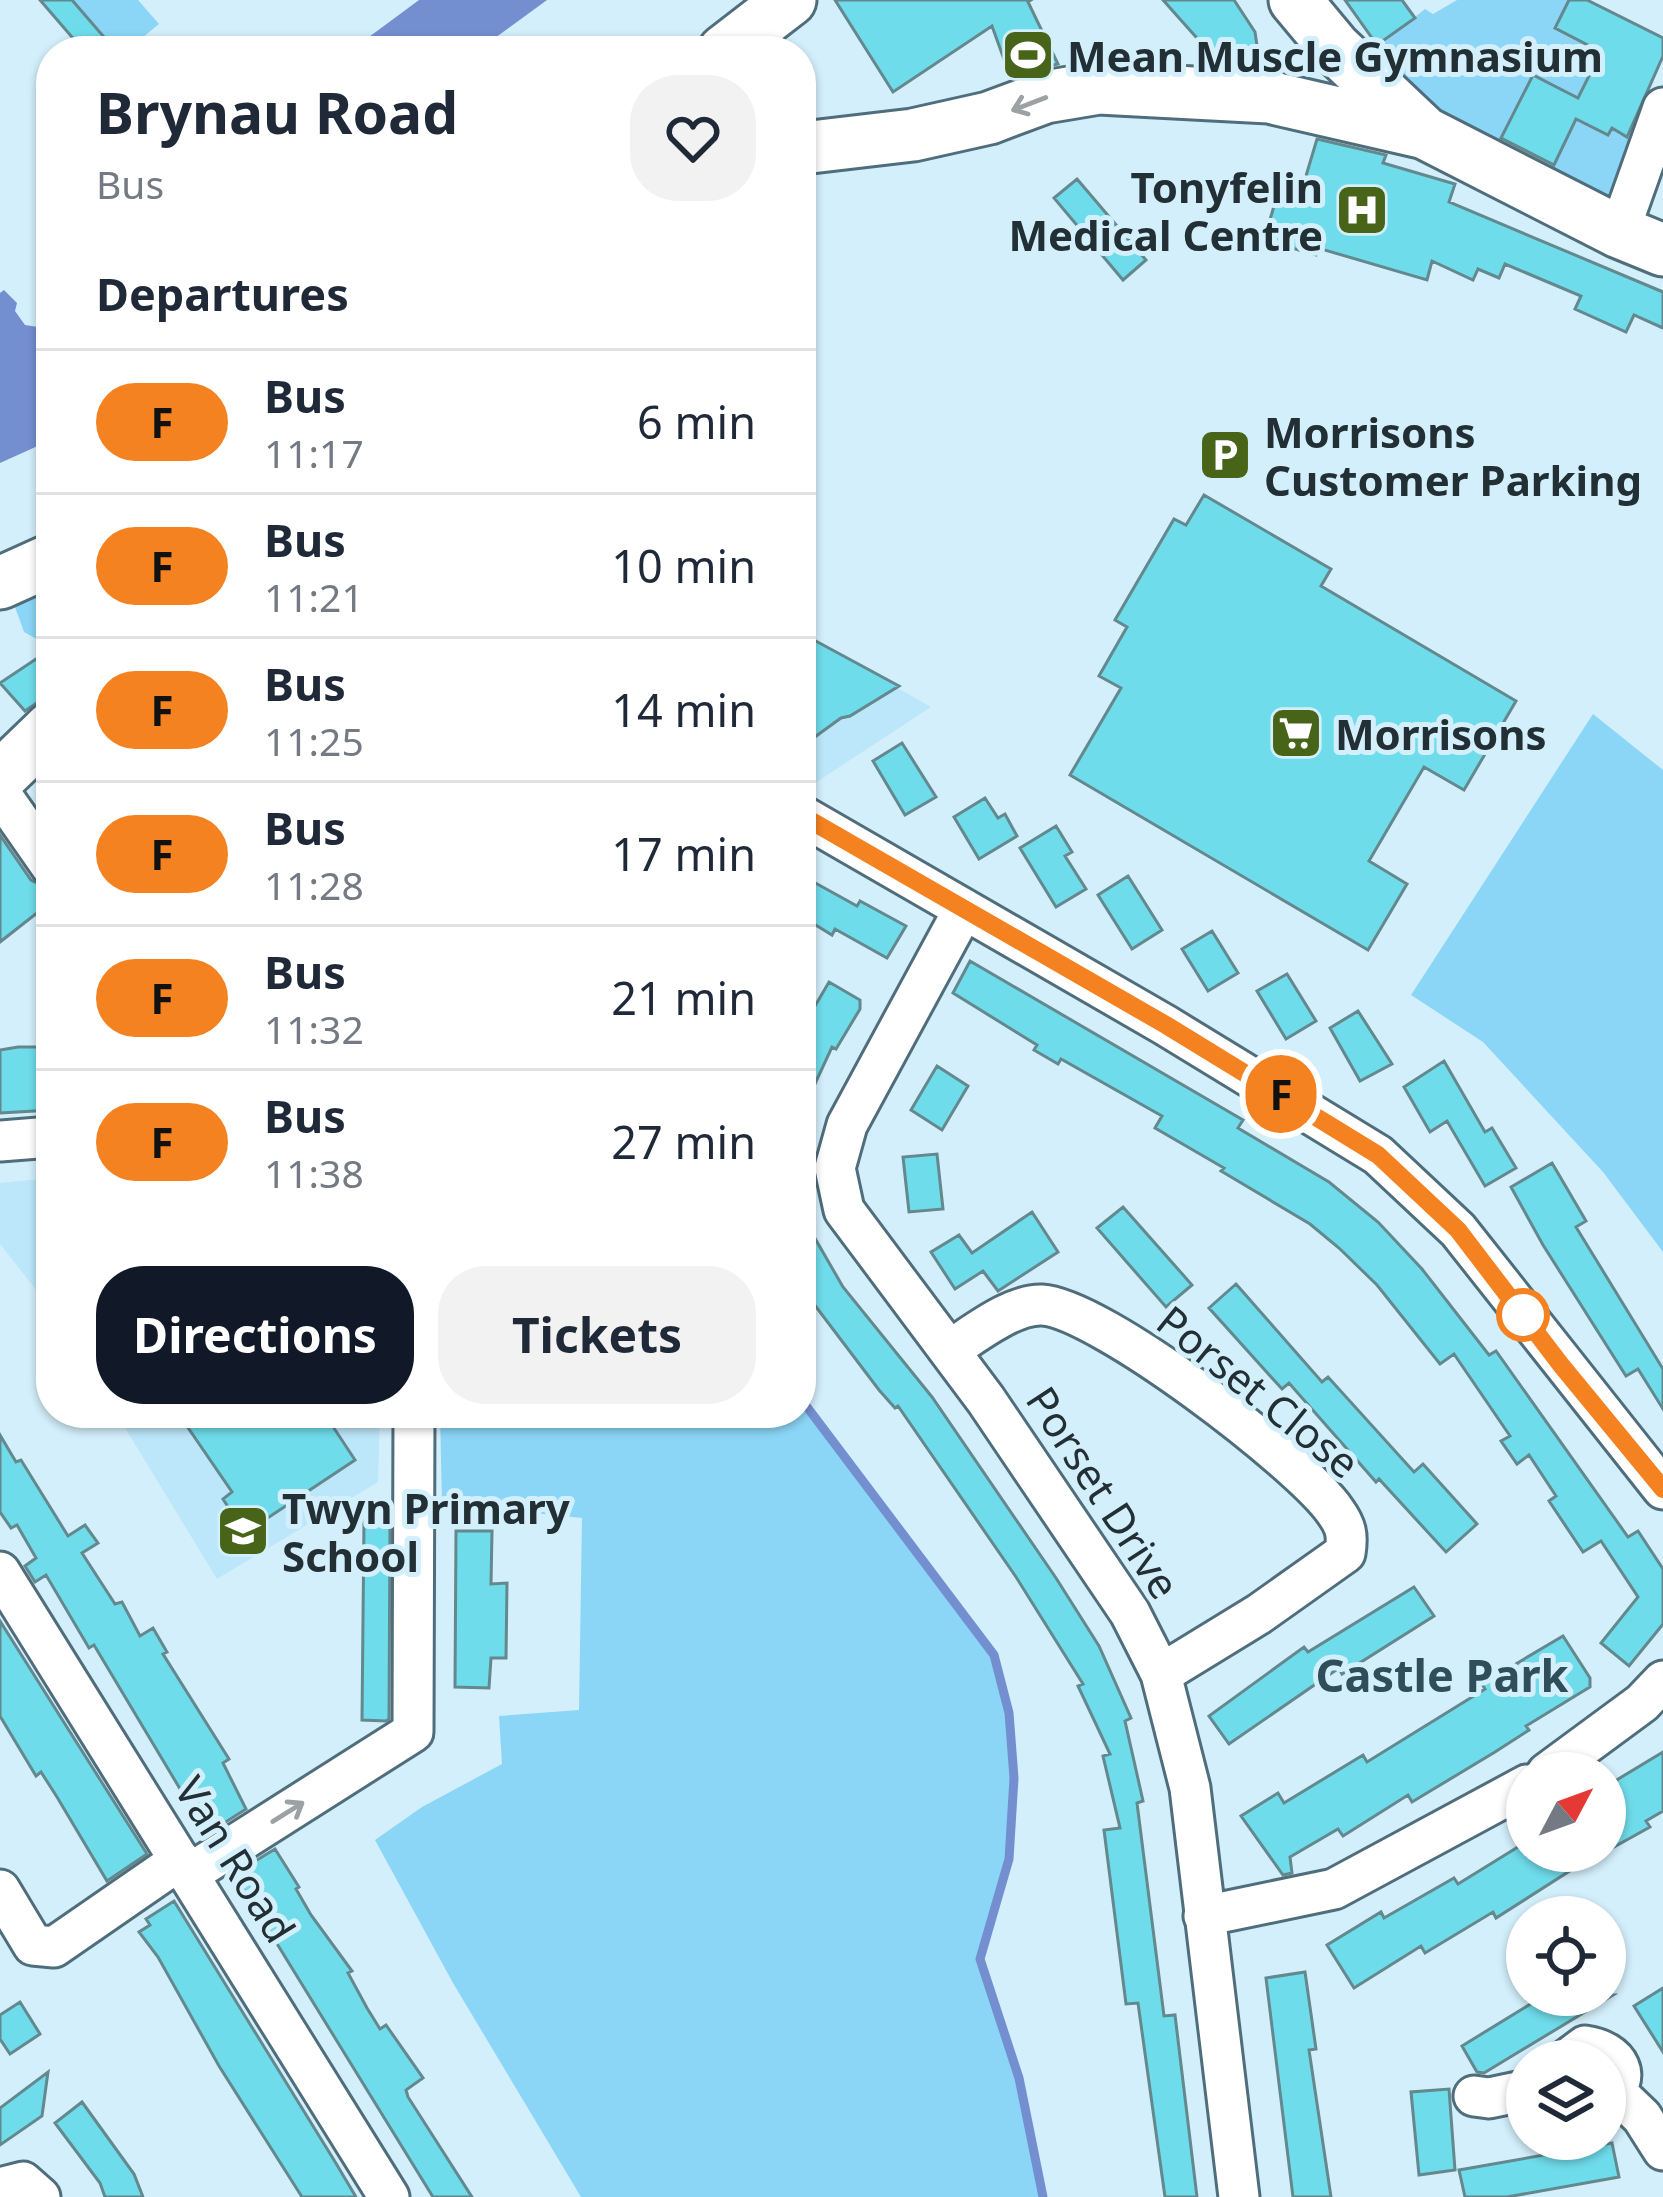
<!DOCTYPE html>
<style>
body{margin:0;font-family:"Noto Sans",sans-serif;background:#f2f2f3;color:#1f2937;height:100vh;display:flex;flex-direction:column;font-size:45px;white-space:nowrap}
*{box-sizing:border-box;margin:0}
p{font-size:39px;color:#747a83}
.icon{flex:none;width:66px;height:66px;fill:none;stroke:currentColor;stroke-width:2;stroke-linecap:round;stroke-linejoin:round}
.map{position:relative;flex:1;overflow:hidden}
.drawer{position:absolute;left:36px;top:36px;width:780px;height:1392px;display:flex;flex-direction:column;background:#fff;border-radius:48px;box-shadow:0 3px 9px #0004}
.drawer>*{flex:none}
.badge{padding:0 24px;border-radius:39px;font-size:42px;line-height:78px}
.needle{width:78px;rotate:49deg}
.tools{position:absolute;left:1506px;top:1752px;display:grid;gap:24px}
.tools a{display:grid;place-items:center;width:120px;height:120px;border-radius:50%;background:#fff;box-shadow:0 3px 9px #0004;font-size:60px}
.map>.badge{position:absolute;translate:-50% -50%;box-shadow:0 0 0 6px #fff}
h2{padding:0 60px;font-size:45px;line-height:108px}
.round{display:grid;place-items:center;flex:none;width:126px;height:126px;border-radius:48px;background:#f2f2f3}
.overview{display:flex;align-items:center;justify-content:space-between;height:204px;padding:0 60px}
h1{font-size:57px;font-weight:700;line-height:90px}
.primary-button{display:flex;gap:24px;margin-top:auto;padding:24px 60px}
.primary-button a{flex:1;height:138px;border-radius:48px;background:#111827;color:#fff;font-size:48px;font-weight:700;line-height:138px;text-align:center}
.primary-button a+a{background:#f2f2f3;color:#1f2937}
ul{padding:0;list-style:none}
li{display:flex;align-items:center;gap:36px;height:144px;padding:0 60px;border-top:3px solid #e0e1e3}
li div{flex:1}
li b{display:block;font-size:45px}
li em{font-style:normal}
li .badge{min-width:132px;font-weight:700;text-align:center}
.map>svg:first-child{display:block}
.built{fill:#bce7fa}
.green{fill:#8bd6f7}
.water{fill:#748fcf}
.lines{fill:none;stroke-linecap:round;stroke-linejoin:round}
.stream{stroke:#748fcf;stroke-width:9}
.building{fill:#6fdceb;stroke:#63888d;stroke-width:3}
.minor-casing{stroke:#4f6d7b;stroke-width:45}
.major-casing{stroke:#4f6d7b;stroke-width:57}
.minor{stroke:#fff;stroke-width:39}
.major{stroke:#fff;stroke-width:51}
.oneway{stroke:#9ca1a4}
.line-casing{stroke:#fff;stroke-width:27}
.line{stroke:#f58220;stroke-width:18}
.stop-dot{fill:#fff;stroke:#f58220;stroke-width:6}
.labels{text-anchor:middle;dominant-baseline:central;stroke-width:10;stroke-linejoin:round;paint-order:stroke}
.poi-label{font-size:42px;font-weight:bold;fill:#222f35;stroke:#d3effb;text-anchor:start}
.street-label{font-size:42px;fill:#222f35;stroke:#d3effb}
.neighbourhood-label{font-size:45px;font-weight:bold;fill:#2f4d5a;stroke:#d3effb}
</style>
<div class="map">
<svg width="1663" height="2197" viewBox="0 0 1663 2197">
<rect width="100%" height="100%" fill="#d3effb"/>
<!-- built -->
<path class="built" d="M801 633 931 707 809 787 801 783Z
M51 1178V1309L0 1244V1183Z
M116 1413H380L378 1482 217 1579Z"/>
<!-- green -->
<path class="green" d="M72 0H138L159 24 126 51H116Z
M1457 0H1569L1555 28 1601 52 1578 98 1532 76 1499 144 1550 170 1576 119 1608 135 1612 129 1631 139 1610 194 1600 202 1462 136 1363 58 1425 9 1433 14Z
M51 578V647L24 632 11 596Z
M1593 714 1663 770V1252L1603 1172 1483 1042 1411 995Z
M801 1399 994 1655 1009 1713 1014 1778 1009 1859 980 1959 1019 2078 1043 2197H581L453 1983 375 1840 422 1807 502 1764 499 1716 579 1710 582 1518 442 1504 440 1413H801Z"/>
<!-- water -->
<path class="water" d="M419 0H547L477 51H350Z
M4 290 17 303 15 311 25 325 51 329V440L0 463V293Z"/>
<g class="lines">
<!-- stream -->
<path class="stream" d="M801 1399 994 1655 1009 1713 1014 1778 1009 1859 980 1959 1019 2078 1043 2197"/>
</g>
<!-- building -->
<path class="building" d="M40 0H72L116 51H84Z
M835 0H1031L1028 2 1058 64 1010 76 992 26 893 92Z
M1163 0H1234L1255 32 1259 59 1251 66 1220 64Z
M1345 0H1402L1415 18 1377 45Z
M1569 0H1587L1663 38V56L1627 137 1612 128 1608 135 1576 119 1554 165 1501 138 1533 75 1578 98 1601 52 1555 28Z
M1317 139 1386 155 1383 163 1455 184 1449 202 1663 292V328L1634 315 1626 332 1575 309 1581 296 1505 264 1499 278 1478 269 1473 280 1432 261 1427 280 1318 248 1316 255 1264 240 1279 189 1300 196Z
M1077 179 1146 260 1123 280 1054 198Z
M1204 495 1331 569 1321 586 1516 701 1464 790 1424 767 1369 861 1407 884 1368 950 1070 775 1121 688 1099 676 1127 627 1115 620 1174 519 1186 525Z
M801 633 899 686 850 716 841 718 801 747Z
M51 649V693L25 711 0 683Z
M902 743 936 797 905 815 873 761Z
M985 798 998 818 1005 814 1017 836 979 859 954 817Z
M1056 826 1072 852 1065 856 1086 889 1056 907 1020 848Z
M0 835 31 880 51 890V902L0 942Z
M801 875 857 906 860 901 906 926 887 958 835 929 832 935 801 916Z
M1128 876 1162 930 1132 949 1098 895Z
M1212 931 1238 973 1208 991 1182 949Z
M970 961 1243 1120 1238 1128 1329 1182 1378 1222 1422 1269 1489 1355 1496 1351 1628 1537 1638 1531 1663 1569V1624L1629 1666 1601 1643 1638 1597 1601 1541 1583 1552 1549 1501 1556 1496 1529 1455 1517 1464 1501 1441 1510 1436 1454 1354 1440 1364 1377 1285 1339 1248 1310 1224 1221 1171 1224 1168 1155 1128 1162 1116 1061 1059 1058 1064 1034 1050 1037 1045 953 993Z
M1287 974 1316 1021 1286 1039 1257 991Z
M829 982 860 1000V1009L836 1049 832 1047 801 1114V1030Z
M1358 1011 1392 1064 1360 1081 1330 1028Z
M18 1047H51V1110L0 1113V1050Z
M1444 1061 1485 1132 1492 1128 1516 1168 1485 1186 1447 1121 1430 1132 1404 1087Z
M937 1066 968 1086 942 1130 911 1110Z
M937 1154 943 1209 909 1212 903 1157Z
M1552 1163 1586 1221 1576 1227 1663 1369V1409L1638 1369 1626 1376 1543 1245 1511 1187Z
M1123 1207 1192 1285 1166 1307 1097 1228Z
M1032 1212 1058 1252 998 1291 983 1271 955 1289 931 1252 959 1235 972 1253Z
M801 1214 843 1287 932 1397 1056 1578 1099 1646 1131 1718 1125 1721 1143 1801 1137 1803 1164 2016 1175 2015 1197 2197H1165L1138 2003 1126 2004 1104 1830 1120 1828 1103 1756 1110 1754 1078 1686 1083 1684 1016 1577 898 1406 895 1408 879 1390 801 1287Z
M1236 1284 1322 1382 1328 1377 1414 1472 1423 1464 1477 1524 1446 1552 1379 1479 1376 1482 1289 1383 1282 1389 1209 1308Z
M178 1413H324L355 1460 245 1533 223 1499 232 1492Z
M0 1435 16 1462 21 1460 68 1536 85 1525 98 1543 82 1553 115 1604 122 1602 140 1636 153 1628 167 1652 163 1654 229 1759 223 1763 246 1809 207 1834 94 1645 89 1648 46 1575 35 1582 25 1566 36 1558 17 1525 11 1528 0 1512Z
M364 1519 390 1520 389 1719 386 1721 362 1720Z
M456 1531H492L491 1584 507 1583 506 1658H491L489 1688 455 1687Z
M1414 1587 1434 1616 1342 1674 1339 1668 1229 1744 1209 1716 1304 1647 1308 1652Z
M0 1621 147 1854 107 1881 57 1797 41 1772 36 1776 0 1716Z
M1563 1636 1590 1678V1687L1526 1726 1529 1730 1495 1752 1412 1802 1408 1795 1343 1836 1338 1829 1290 1857 1292 1873 1283 1875 1241 1816 1278 1793 1284 1803 1363 1755 1367 1762 1485 1689 1482 1684Z
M1663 1752V1811L1646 1821 1650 1827 1605 1852V1787Z
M1526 1842 1527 1851H1601L1496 1918 1493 1912 1425 1953 1421 1946 1354 1988 1327 1945 1381 1912 1384 1918 1454 1878 1458 1884Z
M275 1849 299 1887 296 1889 311 1915 352 1971 348 1973 367 2008 380 2029 386 2025 423 2078 406 2090 408 2097 472 2197H433L234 1874Z
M174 1901 334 2160 356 2197H302L219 2066 158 1957 139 1932 150 1925 146 1919Z
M1305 1972 1316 2049 1309 2050 1331 2197H1293L1266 1978Z
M1663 1988V2052L1634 2006Z
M1545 1995H1613L1484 2073 1477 2072 1462 2046Z
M20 2002 40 2034 10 2054 0 2039V2015Z
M48 2072 42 2116 0 2145V2108Z
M1449 2089 1455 2170 1419 2175 1411 2092Z
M82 2102 134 2174 143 2197H105L100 2183 55 2123Z
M1612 2143 1619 2177 1507 2197H1465L1459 2170Z"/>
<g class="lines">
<!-- minor casing -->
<g class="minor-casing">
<path id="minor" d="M1619 232 1663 108
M0 793 51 866
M801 815 1165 1025 1378 1155 1458 1230 1663 1489
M964 909 847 1125 835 1168 844 1210 986 1400 1130 1613 1161 1674 1190 1788 1239 2197
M0 1141 51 1137
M951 1349C975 1334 1012 1304 1042 1305 1100 1308 1301 1462 1335 1511 1346 1526 1348 1535 1345 1553L1259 1614 1161 1674
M0 1572 389 2197
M1547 1773 1642 1703 1663 1681
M189 1874 413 1732 414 1413
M0 1890 33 1945 54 1947 180 1860
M1204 1916 1334 1889 1527 1785
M1565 2061 1585 2046C1619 2051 1635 2077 1605 2102
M1616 2092 1642 2117 1663 2150
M1474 2096 1489 2098 1527 2090
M0 2188 23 2182 40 2197"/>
</g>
<!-- major casing -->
<g class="major-casing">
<path id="major" d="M1295 0 1335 48 1425 133 1619 232 1663 250
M724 51 790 0
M801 144 811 147 913 135 989 118 1045 97 1099 88 1269 97 1425 133
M0 583 51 560
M0 777 51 728"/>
</g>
<!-- minor -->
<use href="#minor" class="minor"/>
<!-- major -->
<use href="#major" class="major"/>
</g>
<!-- one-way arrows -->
<defs><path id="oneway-shaft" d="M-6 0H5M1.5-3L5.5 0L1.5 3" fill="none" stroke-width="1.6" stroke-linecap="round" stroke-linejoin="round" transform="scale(3)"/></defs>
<g class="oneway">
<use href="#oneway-shaft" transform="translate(1029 104) rotate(159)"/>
<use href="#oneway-shaft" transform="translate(288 1812) rotate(-32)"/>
</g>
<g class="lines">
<!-- line casing -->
<g class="line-casing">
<path id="line" d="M801 815 1166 1025 1378 1155 1458 1230 1561 1365 1663 1489"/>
</g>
<!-- line -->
<use href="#line" class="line"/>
</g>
<!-- icons -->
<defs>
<g id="stadium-square" transform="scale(2.7)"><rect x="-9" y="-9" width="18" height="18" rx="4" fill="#476418" stroke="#d3effb"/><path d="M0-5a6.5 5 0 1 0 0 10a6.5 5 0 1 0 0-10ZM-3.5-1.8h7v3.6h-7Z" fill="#fff"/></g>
<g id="hospital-square" transform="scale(2.7)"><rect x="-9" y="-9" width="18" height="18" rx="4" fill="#476418" stroke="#d3effb"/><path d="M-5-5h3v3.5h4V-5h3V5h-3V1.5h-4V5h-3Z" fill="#fff"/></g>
<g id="parking-square" transform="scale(2.7)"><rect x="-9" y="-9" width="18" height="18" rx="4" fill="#476418" stroke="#d3effb"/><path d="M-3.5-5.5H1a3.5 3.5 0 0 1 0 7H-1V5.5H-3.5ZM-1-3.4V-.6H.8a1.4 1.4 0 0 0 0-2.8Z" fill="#fff"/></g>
<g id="supermarket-square" transform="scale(2.7)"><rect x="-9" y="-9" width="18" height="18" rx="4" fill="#476418" stroke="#d3effb"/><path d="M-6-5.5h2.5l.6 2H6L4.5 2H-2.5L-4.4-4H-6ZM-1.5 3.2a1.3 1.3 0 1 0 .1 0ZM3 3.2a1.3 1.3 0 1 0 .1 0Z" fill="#fff"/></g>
<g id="school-square" transform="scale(2.7)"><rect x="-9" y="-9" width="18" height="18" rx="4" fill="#476418" stroke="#d3effb"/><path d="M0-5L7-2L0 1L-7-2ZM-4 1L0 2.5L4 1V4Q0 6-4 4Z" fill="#fff"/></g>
</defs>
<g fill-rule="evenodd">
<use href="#stadium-square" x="1028" y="55"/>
<use href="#hospital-square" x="1362" y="210"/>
<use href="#parking-square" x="1225" y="455"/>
<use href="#supermarket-square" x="1296" y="733"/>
<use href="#school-square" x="243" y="1531"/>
</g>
<!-- markers -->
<circle class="stop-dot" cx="1523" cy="1315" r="24"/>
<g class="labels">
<!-- poi labels -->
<g class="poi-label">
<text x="1067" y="55">Mean Muscle Gymnasium</text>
<text x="1323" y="186" text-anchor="end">Tonyfelin<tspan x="1323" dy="48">Medical Centre</tspan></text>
<text x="1264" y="431">Morrisons<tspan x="1264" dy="48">Customer Parking</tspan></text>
<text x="1335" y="733">Morrisons</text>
<text x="282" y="1507">Twyn Primary<tspan x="282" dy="48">School</tspan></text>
</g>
<!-- street labels -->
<g class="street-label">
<text transform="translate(1259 1391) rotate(39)">Porset Close</text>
<text transform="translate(1104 1492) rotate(57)">Porset Drive</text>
<text transform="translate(236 1859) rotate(58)">Van Road</text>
</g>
<!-- neighbourhood labels -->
<g class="neighbourhood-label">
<text x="1442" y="1674">Castle Park</text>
</g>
</g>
</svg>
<div class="tools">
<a><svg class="needle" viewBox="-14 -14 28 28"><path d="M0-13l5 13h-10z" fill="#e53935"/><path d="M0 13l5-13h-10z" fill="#747a83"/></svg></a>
<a><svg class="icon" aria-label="locate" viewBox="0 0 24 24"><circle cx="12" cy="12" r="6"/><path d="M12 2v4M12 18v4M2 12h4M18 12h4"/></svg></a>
<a><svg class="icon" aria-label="layers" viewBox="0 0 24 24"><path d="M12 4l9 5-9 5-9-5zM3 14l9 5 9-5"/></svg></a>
</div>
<b class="badge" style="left:1281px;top:1094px;background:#f58220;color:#111">F</b>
<section class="drawer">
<div class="overview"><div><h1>Brynau Road</h1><p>Bus</p></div><a class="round"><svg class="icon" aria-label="heart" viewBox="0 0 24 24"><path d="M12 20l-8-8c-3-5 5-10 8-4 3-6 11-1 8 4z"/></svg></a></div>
<h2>Departures</h2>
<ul>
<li><span class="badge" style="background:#f58220;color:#111">F</span><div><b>Bus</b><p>11:17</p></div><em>6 min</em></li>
<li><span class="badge" style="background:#f58220;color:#111">F</span><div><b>Bus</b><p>11:21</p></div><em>10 min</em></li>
<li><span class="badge" style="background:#f58220;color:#111">F</span><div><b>Bus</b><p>11:25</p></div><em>14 min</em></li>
<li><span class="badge" style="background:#f58220;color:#111">F</span><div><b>Bus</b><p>11:28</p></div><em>17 min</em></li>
<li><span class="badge" style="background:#f58220;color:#111">F</span><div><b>Bus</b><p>11:32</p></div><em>21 min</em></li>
<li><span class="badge" style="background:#f58220;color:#111">F</span><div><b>Bus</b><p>11:38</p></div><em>27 min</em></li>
</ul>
<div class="primary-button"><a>Directions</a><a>Tickets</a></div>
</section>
</div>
